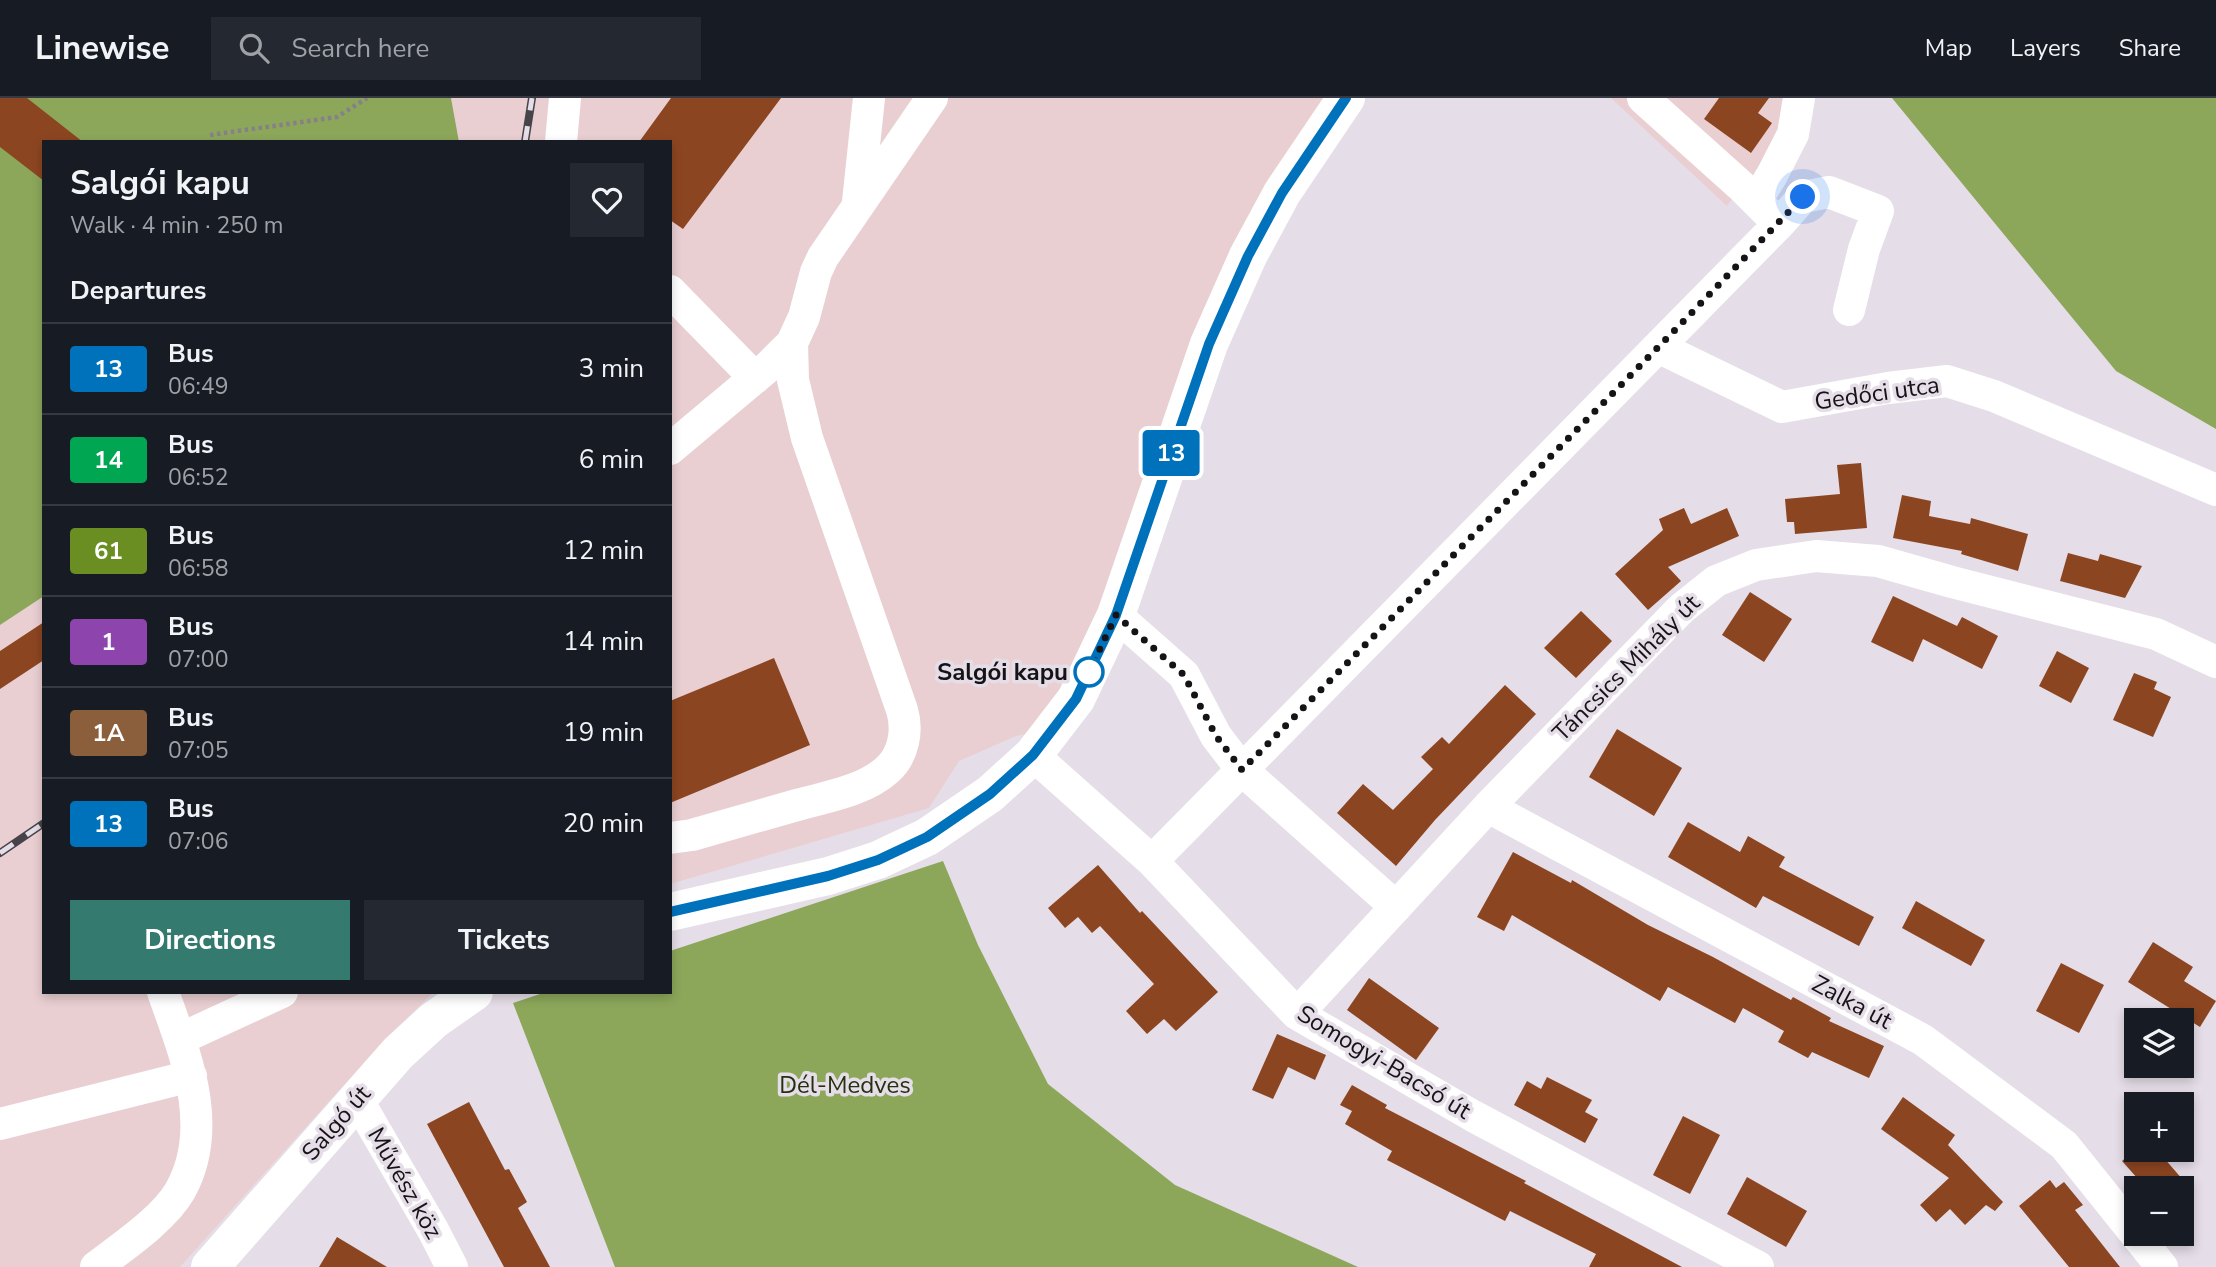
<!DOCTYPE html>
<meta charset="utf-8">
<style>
body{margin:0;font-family:"Nunito Sans",sans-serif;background:#242831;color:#f1f3f6;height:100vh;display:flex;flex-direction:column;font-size:26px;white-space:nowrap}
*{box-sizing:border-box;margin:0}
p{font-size:23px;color:#9ea1a6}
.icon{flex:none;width:38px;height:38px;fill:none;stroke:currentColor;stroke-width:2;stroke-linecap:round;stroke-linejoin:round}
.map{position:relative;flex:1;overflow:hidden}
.side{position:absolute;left:42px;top:42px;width:630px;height:854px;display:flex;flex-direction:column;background:#171b24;border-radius:0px;box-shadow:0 4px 10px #0003}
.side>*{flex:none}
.badge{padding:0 14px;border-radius:5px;font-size:24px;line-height:46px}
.buttons{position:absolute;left:2124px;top:910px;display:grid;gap:14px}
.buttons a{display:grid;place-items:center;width:70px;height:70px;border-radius:0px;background:#171b24;box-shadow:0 4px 10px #0003;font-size:35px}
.you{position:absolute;width:35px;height:35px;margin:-18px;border:5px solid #fff;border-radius:50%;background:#1a73e8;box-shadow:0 0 0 10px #1a73e833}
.map>.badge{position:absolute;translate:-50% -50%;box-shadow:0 0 0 4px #fff}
h2{padding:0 28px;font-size:26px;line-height:63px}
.round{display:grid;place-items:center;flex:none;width:74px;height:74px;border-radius:0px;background:#242831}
.headline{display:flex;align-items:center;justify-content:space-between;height:119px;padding:0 28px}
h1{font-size:33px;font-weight:700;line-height:52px}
.cta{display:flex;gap:14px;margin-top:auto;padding:14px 28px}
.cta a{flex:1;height:80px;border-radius:0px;background:#347a6f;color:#fff;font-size:28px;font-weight:700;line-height:80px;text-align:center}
.cta a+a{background:#242831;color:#f1f3f6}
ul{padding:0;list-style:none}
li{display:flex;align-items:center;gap:21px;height:91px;padding:0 28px;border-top:2px solid #363941}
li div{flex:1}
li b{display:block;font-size:26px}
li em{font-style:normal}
li .badge{min-width:77px;font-weight:700;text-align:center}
header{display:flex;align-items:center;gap:42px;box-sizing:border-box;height:98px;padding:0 35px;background:#171b24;border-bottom:2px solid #363941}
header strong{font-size:33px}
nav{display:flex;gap:38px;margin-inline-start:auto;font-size:24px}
.search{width:490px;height:63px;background:#242831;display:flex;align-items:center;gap:18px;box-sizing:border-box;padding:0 24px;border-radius:0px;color:#9ea1a6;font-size:26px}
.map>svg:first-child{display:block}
.industrial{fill:#e9cfd1}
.forest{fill:#8ca75a}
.building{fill:#8c4521}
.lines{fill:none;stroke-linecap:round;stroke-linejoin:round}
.path{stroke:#868088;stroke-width:4.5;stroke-dasharray:3.5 3.5;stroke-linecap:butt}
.minor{stroke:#fff;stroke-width:32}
.major{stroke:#fff;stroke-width:38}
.rail-casing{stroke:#474349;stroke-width:8}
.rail{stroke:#e5dde7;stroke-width:5;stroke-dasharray:16;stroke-linecap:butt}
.line-casing{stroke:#fff;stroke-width:16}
.line{stroke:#0072bc;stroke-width:10}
.walk{stroke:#161317;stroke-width:7;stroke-dasharray:0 12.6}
.stop-dot{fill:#fff;stroke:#0072bc;stroke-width:3.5}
.labels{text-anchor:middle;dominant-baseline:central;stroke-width:7;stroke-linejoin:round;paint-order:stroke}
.street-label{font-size:24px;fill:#161317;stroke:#e5dde7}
.stop-label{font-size:24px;font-weight:bold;fill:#161317;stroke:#e5dde7;text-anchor:end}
.park-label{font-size:24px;fill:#26300f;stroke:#e5dde7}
</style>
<header>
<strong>Linewise</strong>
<div class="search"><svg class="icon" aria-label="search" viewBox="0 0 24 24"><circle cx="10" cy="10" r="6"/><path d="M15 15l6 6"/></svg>Search here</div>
<nav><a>Map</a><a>Layers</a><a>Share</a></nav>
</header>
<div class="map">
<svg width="2216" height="1169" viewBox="0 0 2216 1169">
<rect width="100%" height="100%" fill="#e5dde7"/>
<!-- industrial -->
<path class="industrial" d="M451 0H1327L1122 472 1039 633 1016 638 959 663 929 710 670 786V44H459Z
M1611 0H1788L1780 39 1755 76 1741 88 1727 108Z
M44 498V894H434L387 939 180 1169H0V527Z"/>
<!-- forest -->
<path class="forest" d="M0 0H451L459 44H44V498L0 527Z
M1892 0H2216V331L2116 273Z
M943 763 978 847 1048 986 1175 1087 1358 1169H615L513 905 546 894H670V853Z"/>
<!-- building -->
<path class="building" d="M0 0H27L83 44H44V83L0 49Z
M671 0H781L683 131 670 122V44H639Z
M1719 0H1769L1758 15 1772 25 1751 55 1704 21Z
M1861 365 1867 430 1795 436 1794 424H1787L1785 401 1840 396 1837 367Z
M1902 397 1931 403 1929 418 1970 426 1971 420 2028 436 2018 473 1961 456 1962 453 1893 440Z
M1684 410 1691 426 1727 410 1739 438 1668 469 1681 483 1648 512 1615 476 1663 432 1659 421Z
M2068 455 2098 463 2100 456 2142 468 2125 500 2060 483Z
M1750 494 1792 521 1764 564 1722 537Z
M1893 498 1957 528 1962 519 1998 538 1982 571 1923 541 1913 564 1871 544Z
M1581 513 1612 543 1576 580 1544 550Z
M44 524V562L0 591V553Z
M2057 553 2089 570 2071 605 2039 588Z
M774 560 810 647 670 705V603Z
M2134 575 2157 584 2154 591 2171 599 2153 639 2113 622Z
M1505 587 1536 616 1435 722 1396 768 1337 715 1363 686 1393 712 1433 671 1421 659 1442 639 1449 646Z
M1617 631 1682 670 1654 718 1589 679Z
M1688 724 1740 754 1748 738 1785 759 1779 769 1874 819 1859 848 1763 798 1756 810 1668 759Z
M1513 754 1571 785 1572 782 1648 827 1713 859 1791 902 1793 899 1831 920 1829 923 1884 948 1869 980 1812 954 1808 960 1778 944 1784 933 1743 910 1735 925 1668 889 1660 903 1512 817 1504 833 1477 819Z
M1098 767 1140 815 1142 813 1218 894 1176 933 1164 921 1147 936 1126 913 1154 886 1100 828 1092 835 1078 819 1065 830 1048 810Z
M1916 803 1985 842 1971 868 1902 830Z
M2153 844 2193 869 2184 883 2216 903 2200 929 2128 884Z
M2061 865 2104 887 2079 935 2036 913Z
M1369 880 1439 930 1416 962 1347 912Z
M1277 936 1326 957 1315 982 1288 969 1273 1001 1252 992Z
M1547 979 1592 1002 1585 1014 1598 1021 1585 1045 1514 1007 1527 983 1541 991Z
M1352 987 1387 1007 1385 1010 1526 1083 1524 1085 1682 1169H1589L1596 1156 1510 1113 1505 1123 1387 1062 1392 1053 1345 1026 1352 1013 1340 1007Z
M1903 999 1955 1037 1948 1047 2003 1104 1995 1113 1986 1107 1965 1127 1950 1111 1936 1124 1920 1107 1949 1080 1881 1031Z
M469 1004 505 1072 509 1071 527 1104 518 1110 550 1169H504L427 1026Z
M1683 1018 1720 1037 1690 1096 1653 1077Z
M2135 1052H2157L2190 1090H2146L2122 1063Z
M1747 1079 1807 1113 1786 1149 1727 1116Z
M2050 1082 2056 1090 2064 1084 2083 1107 2075 1112 2120 1169H2069L2019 1108Z
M337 1139 387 1169H319Z"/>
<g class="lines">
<!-- path -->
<path class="path" d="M210 37 337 19 367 0"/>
<!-- minor -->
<path class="minor" d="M561 44 565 0
M1756 103 1772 77 1793 36 1799 0
M858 104 869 0
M1779 126 1803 99 1829 94 1878 113 1864 151 1849 212
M670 193 755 280
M1658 249 1782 309 1888 290 1947 283 1994 298 2216 392
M670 351 769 268 792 245 804 219 816 174 823 159 932 0
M1116 517 1184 577 1216 638 1242 672 1396 809
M1033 657 1152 763 1297 916 1473 1018 1758 1169
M1488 709 1923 942 2064 1047 2162 1169
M670 740 692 737C727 727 762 717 797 707 826 699 864 693 887 672 904 657 908 632 902 612L807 340 793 282 792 245
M1152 763 1779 126 1741 88 1643 0
M1297 916 1488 709 1681 511 1716 483 1756 467 1816 458 1878 463 1952 484 2156 536 2216 564
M180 941 282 894
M357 1001 433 1132 452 1169
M0 1026 191 978
M96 1169C122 1149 163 1122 180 1093 216 1029 185 956 163 894"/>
<!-- major -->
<path class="major" d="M670 814 828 778 878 762 927 739 990 696 1033 657 1076 601 1116 517 1209 246 1248 158 1282 95 1346 0
M210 1169 398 955 434 922 474 894"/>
<!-- rail casing -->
<g class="rail-casing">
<path id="rail" d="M525 44 532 0
M0 755 44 725"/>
</g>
<!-- rail -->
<use href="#rail" class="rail"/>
</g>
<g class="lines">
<!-- line casing -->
<g class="line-casing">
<path id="line" d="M670 814 828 778 878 762 927 739 990 696 1033 657 1076 601 1116 517 1209 246 1248 158 1282 95 1346 0"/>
</g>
<!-- line -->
<use href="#line" class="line"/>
<!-- walk -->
<path class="walk" d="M1089 574 1116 517 1184 577 1216 638 1242 672 1675 232 1803 99"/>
</g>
<!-- markers -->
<circle class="stop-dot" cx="1089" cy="574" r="14"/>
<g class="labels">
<!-- street labels -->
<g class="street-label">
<text transform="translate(1877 295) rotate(-8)">Gedőci utca</text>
<text transform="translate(1626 570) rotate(-45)">Táncsics Mihály út</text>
<text transform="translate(1852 904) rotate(28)">Zalka út</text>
<text transform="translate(1384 964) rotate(31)">Somogyi-Bacsó út</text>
<text transform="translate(336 1025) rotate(-49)">Salgó út</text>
<text transform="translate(405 1085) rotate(60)">Művész köz</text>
</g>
<!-- stop labels -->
<g class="stop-label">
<text x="1068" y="574">Salgói kapu</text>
</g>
<!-- park labels -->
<g class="park-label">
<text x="845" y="987">Dél-Medves</text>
</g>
</g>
</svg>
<div class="buttons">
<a><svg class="icon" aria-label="layers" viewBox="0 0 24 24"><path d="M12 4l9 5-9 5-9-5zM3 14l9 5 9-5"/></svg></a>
<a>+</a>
<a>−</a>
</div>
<div class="you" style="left:1803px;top:99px"></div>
<b class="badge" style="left:1171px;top:355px;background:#0072bc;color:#fff">13</b>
<section class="side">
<div class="headline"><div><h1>Salgói kapu</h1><p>Walk · 4 min · 250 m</p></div><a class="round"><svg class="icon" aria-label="heart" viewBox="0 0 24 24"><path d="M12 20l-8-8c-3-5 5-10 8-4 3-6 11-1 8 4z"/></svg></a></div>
<h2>Departures</h2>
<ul>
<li><span class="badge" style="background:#0072bc;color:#fff">13</span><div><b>Bus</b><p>06:49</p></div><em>3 min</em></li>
<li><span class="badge" style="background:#00a651;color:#fff">14</span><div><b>Bus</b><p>06:52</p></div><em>6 min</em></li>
<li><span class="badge" style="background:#6b8e23;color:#fff">61</span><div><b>Bus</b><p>06:58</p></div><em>12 min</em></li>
<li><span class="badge" style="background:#8e44ad;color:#fff">1</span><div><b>Bus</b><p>07:00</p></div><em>14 min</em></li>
<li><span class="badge" style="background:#8b5e3c;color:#fff">1A</span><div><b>Bus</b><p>07:05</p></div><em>19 min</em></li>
<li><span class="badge" style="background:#0072bc;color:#fff">13</span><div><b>Bus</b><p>07:06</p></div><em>20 min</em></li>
</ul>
<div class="cta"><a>Directions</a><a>Tickets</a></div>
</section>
</div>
